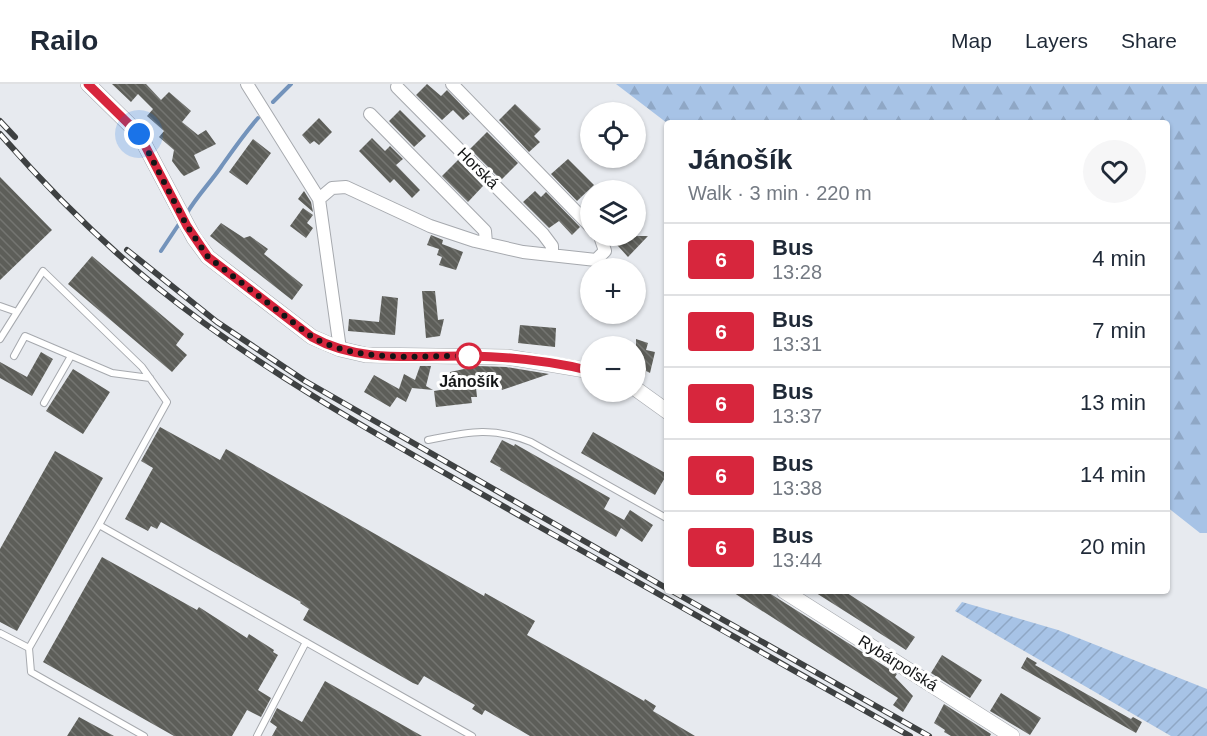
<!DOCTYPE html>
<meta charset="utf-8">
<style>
body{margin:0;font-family:Arial,sans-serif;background:#f6f6f7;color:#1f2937;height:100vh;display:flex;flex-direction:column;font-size:22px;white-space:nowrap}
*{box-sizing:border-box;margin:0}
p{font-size:20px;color:#747a83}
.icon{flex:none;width:33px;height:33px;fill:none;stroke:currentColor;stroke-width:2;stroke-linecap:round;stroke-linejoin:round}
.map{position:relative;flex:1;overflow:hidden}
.details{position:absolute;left:664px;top:36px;width:506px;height:474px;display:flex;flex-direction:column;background:#fff;border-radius:6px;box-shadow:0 2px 4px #0004}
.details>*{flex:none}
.badge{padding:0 12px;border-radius:4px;font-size:21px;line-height:39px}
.tools{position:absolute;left:580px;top:18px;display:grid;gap:12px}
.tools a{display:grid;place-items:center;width:66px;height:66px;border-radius:50%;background:#fff;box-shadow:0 2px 4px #0004;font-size:30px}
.you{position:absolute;width:30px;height:30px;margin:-15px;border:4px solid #fff;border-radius:50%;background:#1a73e8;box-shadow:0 0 0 9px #1a73e833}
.map>.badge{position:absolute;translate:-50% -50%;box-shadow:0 0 0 3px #fff}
.round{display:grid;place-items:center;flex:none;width:63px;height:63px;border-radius:32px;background:#f6f6f7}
.headline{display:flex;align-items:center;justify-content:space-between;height:102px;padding:0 24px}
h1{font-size:28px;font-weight:700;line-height:45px}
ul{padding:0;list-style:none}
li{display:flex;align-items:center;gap:18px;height:72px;padding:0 24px;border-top:2px solid #e0e1e3}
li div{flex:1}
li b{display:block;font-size:22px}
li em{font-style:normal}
li .badge{min-width:66px;font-weight:700;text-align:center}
header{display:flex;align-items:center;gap:36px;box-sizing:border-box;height:84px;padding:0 30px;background:#fff;border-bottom:2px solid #e0e1e3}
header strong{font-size:28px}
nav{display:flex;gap:33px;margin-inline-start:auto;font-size:21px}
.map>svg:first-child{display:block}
.forest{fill:url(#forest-firs)}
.garden{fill:url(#garden-furrows)}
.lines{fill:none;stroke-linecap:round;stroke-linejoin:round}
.stream{stroke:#7393bb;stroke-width:4}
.building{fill:url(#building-back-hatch)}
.service-casing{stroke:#a6a9ae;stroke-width:8}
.minor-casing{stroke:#a6a9ae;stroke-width:14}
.tertiary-casing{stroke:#a6a9ae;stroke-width:16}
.service{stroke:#fff;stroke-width:6}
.minor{stroke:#fff;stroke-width:12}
.tertiary{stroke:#fff;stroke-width:15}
.rail-casing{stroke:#3e4142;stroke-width:6}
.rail{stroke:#fff;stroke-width:4;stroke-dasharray:11;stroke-linecap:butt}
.line-casing{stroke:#fff;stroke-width:14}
.line{stroke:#d7263d;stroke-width:9}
.walk{stroke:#131516;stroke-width:6;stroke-dasharray:0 10.8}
.stop-dot{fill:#fff;stroke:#d7263d;stroke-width:3}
.labels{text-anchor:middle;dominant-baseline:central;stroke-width:6;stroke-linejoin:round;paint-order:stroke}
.street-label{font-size:16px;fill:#131516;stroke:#fff}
.stop-label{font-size:16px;font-weight:bold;fill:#131516;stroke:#fff}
</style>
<header>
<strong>Railo</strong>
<nav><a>Map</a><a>Layers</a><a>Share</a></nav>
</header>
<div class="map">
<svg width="1207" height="652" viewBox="0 0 1207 652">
<defs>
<pattern id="forest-firs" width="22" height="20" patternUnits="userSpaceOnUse" patternTransform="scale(1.5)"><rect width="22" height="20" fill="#a7c3e6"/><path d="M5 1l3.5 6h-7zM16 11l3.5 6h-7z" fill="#8fa7c5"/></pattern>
<pattern id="garden-furrows" width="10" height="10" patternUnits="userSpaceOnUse" patternTransform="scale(1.5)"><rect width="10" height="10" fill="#a7c3e6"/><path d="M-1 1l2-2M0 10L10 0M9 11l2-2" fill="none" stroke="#8fa7c5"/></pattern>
<pattern id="building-back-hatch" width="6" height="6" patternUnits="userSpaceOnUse" patternTransform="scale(1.5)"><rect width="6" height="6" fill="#5d5e59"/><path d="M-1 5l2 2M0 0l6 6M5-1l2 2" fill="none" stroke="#747571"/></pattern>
</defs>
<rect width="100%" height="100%" fill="#e7eaef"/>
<!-- forest -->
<path class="forest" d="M616 0H1207V449H1200L1167 423V39H667Z"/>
<!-- garden -->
<path class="garden" d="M962 518 1058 546 1207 605V652H1171L955 527Z"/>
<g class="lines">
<!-- stream -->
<path class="stream" d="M273 18 291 0
M187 129C197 112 210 99 221 83 233 66 244 50 258 34
M161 167 181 137"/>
</g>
<!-- building -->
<path class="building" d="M112 0H146L161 16 169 8 191 27 182 38 198 51 206 46 216 60 194 71 200 84 184 92 181 89 172 77 174 66 159 53 164 47 147 32 153 25 138 10 131 18Z
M427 0 441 12 447 6 470 30 463 36 453 26 442 36 416 11Z
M515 20 541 45 534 52 540 58 529 68 499 36Z
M400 26 426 52 414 63 389 37Z
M319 34 332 48 319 61 314 57 310 60 302 51Z
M487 48 518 79 501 96 470 65Z
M372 54 385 67 390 62 403 75 396 81 420 106 412 114 394 95 390 99 359 67Z
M253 55 271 69 247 101 229 88Z
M568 75 594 101 577 117 551 90Z
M458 76 483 102 468 118 442 92Z
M0 93 52 146 0 196Z
M304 107 311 118 313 128 298 115Z
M535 107 541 113 546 108 580 143 572 151 559 137 549 144 523 118Z
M303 124 313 131 307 139 313 144 306 154 290 142Z
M221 139 244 154 250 152 268 165 264 170 303 201 292 216 210 152Z
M431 151 443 156 442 160 463 168 456 186 439 181 442 173 437 171 439 165 427 161Z
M609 152H648L628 173Z
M92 172 184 250 176 261 187 271 172 288 68 200Z
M422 207H435L438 236 444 235 440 252 426 254Z
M382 212 398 214 395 251 348 247 349 235 379 238Z
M520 241 556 244 555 263 518 259Z
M636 255 648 259 646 266 655 268 650 289 646 287 645 292 636 289Z
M41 268 53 275 32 312 0 294V278L27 293Z
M420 282H431L426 302 433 306 412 304 406 318 397 313 390 323 364 308 374 291 399 305 404 290 415 296Z
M478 282 506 283 549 290 502 306 497 292 475 294 477 313H471L472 319 436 323 434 307 446 305 450 301V288Z
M73 285 110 308 83 350 46 327Z
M160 343 220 376 226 365 484 512 485 509 535 537 527 551 644 617 645 615 656 622 653 627 695 652H530L485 626 482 631 472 625 475 621 424 592 418 601 413 599 303 536 309 525 300 519 301 518 161 438 157 445 151 442 148 447 125 435 153 384 141 377Z
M593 348 667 390 655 411 581 369Z
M502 356 514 362 515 360 610 414 604 425 624 436 630 426 653 441 642 458 621 444 616 453 500 386 501 384 490 378Z
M55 367 103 394 17 547 0 538V465Z
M102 473 197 526 199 523 247 554 249 550 274 566 273 568 278 571 258 606 271 614 261 633 247 626 232 652H174L43 578Z
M731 507H766L897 590 895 593 913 612 903 628 893 621 898 614Z
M813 507H844L915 553 906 566Z
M942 571 982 596 970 614 931 589Z
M1027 573 1037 579 1035 581 1131 635 1133 633 1142 638 1136 649 1021 584Z
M325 597 422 652H272L277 643 270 638 277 624 302 638Z
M1001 609 1041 634 1030 651 990 627Z
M944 620 991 650 990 652H951L944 648 945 646 934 639Z
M79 633 114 652H67Z"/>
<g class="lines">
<!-- service casing -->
<g class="service-casing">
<path id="service" d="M0 222 17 228
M0 255 43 187 142 283 167 318 99 441 472 652
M14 272 25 252 112 289 150 294
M44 319 71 272
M428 356C468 348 491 342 531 358L668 435
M0 549 29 564 31 588 144 652
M29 564 99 441
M257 652 306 558"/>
</g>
<!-- minor casing -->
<g class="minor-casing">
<path id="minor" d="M247 0 319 115 340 265
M452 0 591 143
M397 3 543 150 552 162V170
M370 30 485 147 486 159
M319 115 332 104 346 103 430 142 475 157 523 168 596 176 605 167 600 152"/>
</g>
<!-- tertiary casing -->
<g class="tertiary-casing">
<path id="tertiary" d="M88 0 139 50 194 154 208 173 312 253 340 265 366 271 507 273 591 287
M636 305 668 328
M784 507 1012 652"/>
</g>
<!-- service -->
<use href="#service" class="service"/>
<!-- minor -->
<use href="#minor" class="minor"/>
<!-- tertiary -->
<use href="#tertiary" class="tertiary"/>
<!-- rail casing -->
<g class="rail-casing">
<path id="rail" d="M0 37 15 53
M0 50C48 105 101 158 158 204 273 296 403 365 531 438 657 509 783 581 910 652
M127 166 217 238 305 297 668 505
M672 507 929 652"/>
</g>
<!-- rail -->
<use href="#rail" class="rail"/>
</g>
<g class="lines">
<!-- line casing -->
<g class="line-casing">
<path id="line" d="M88 0 139 50 187 142 208 173 312 253C360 280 418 271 471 272 512 273 552 277 591 287"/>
</g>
<!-- line -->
<use href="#line" class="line"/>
<!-- walk -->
<path class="walk" d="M139 50 187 142 208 173 312 253C360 280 420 271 469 272"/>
</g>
<!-- markers -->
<circle class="stop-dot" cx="469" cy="272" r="12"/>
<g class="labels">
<!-- street labels -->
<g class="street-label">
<text transform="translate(478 84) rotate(45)">Horská</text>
<text transform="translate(898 579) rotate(32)">Rybárpoľská</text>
</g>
<!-- stop labels -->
<g class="stop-label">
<text x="469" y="297">Jánošík</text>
</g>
</g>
</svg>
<div class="tools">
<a><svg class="icon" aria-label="locate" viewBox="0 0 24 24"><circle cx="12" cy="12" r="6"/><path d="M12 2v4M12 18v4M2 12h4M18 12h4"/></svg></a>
<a><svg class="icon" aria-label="layers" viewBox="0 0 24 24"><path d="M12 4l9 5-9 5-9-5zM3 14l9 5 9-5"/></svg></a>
<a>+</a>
<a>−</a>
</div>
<div class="you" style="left:139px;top:50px"></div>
<section class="details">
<div class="headline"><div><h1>Jánošík</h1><p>Walk · 3 min · 220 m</p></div><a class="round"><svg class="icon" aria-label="heart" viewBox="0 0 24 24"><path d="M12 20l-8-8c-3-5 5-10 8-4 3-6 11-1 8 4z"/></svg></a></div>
<ul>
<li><span class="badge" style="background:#d7263d;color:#fff">6</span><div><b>Bus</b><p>13:28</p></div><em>4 min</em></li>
<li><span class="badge" style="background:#d7263d;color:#fff">6</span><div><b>Bus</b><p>13:31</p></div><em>7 min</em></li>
<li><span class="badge" style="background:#d7263d;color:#fff">6</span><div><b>Bus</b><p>13:37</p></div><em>13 min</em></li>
<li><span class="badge" style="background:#d7263d;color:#fff">6</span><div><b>Bus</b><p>13:38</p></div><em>14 min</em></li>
<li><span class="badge" style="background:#d7263d;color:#fff">6</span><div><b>Bus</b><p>13:44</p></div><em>20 min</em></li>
</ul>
</section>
</div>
